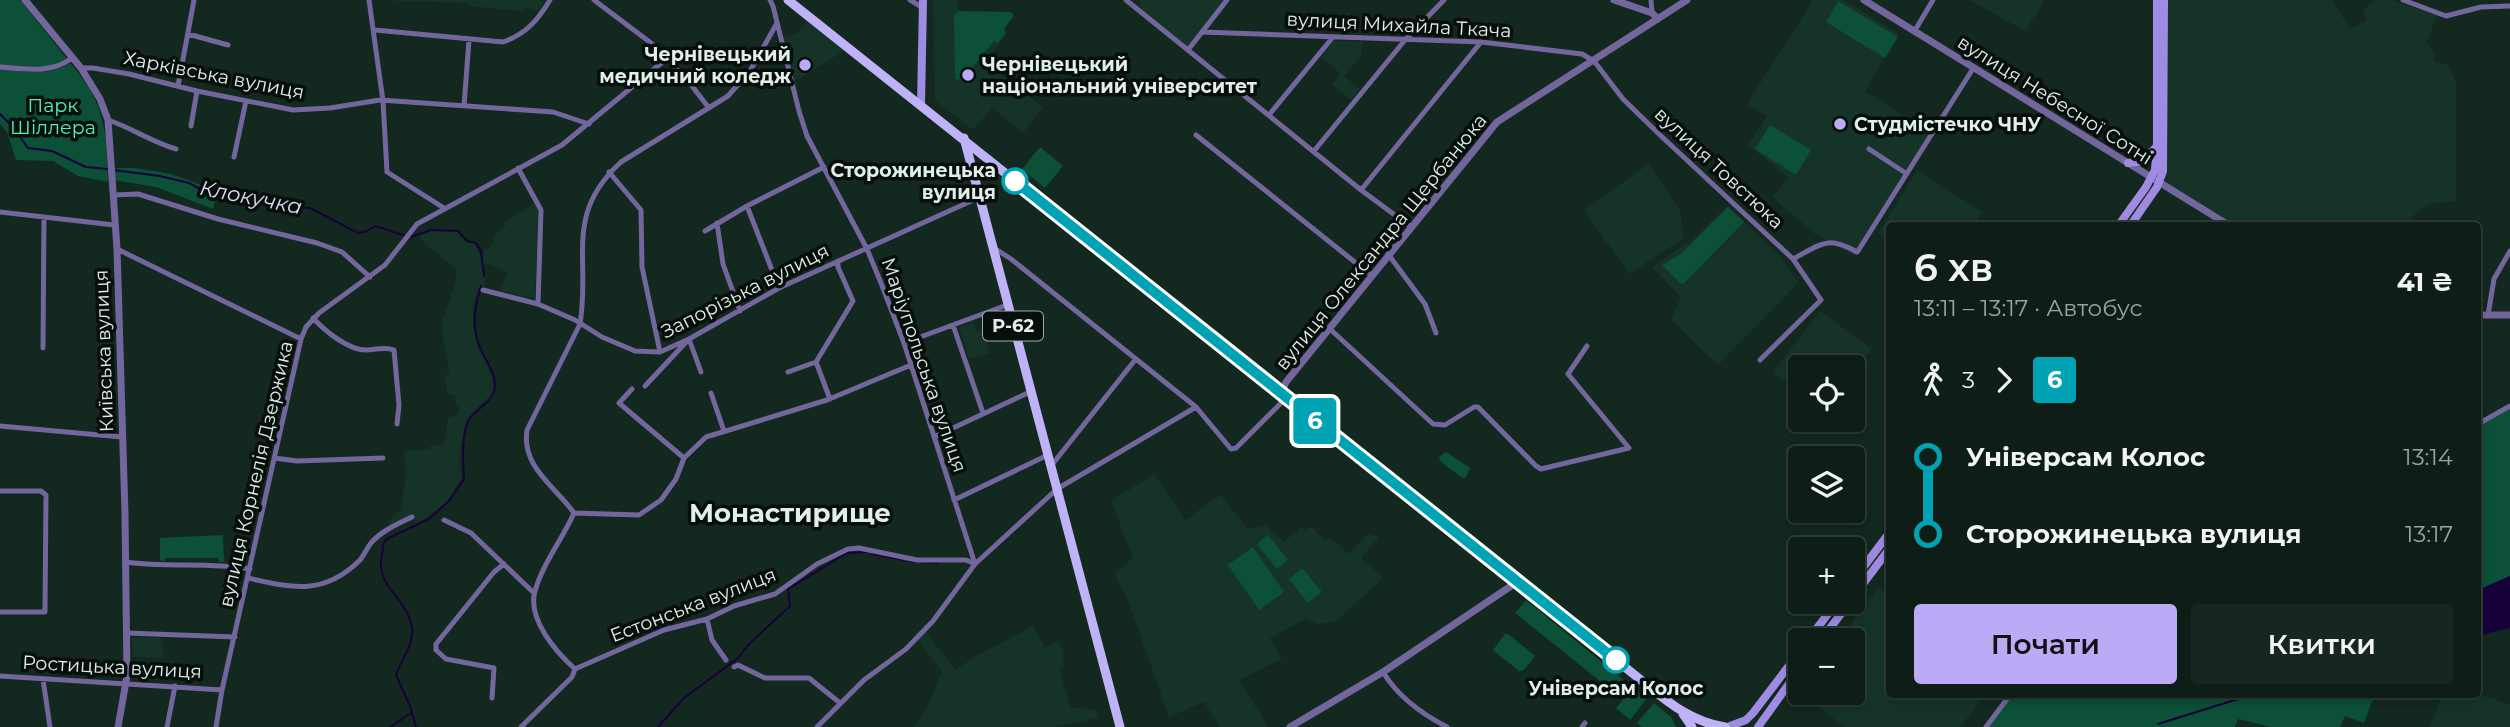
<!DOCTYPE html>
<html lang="uk">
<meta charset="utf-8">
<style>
body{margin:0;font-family:Montserrat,sans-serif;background:#172720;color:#f1f3f6;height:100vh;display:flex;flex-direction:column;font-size:26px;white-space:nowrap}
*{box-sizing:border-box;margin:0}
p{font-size:23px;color:#9ba2a1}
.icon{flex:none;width:38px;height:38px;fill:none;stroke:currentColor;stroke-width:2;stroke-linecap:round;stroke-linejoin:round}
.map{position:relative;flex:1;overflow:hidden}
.sheet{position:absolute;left:1886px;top:222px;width:595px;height:476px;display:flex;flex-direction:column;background:#0e1e17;border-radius:7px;box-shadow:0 4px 10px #0003,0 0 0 2px #2e3c36}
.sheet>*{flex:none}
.badge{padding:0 14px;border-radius:5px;font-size:24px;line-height:46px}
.buttons{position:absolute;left:1788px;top:355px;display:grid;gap:14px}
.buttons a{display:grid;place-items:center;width:77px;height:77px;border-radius:7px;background:#0e1e17;box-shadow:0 4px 10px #0003,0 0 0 2px #2e3c36;font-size:35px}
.map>.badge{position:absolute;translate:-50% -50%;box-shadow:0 0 0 4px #fff}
.legs{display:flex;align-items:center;gap:10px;height:77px;padding:0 28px;font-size:23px}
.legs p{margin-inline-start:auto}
.head{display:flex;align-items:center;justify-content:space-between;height:119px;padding:0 28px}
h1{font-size:38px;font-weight:600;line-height:52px}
.button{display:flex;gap:14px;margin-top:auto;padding:14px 28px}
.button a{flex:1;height:80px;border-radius:7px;background:#bbaaf6;color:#111;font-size:28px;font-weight:600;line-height:80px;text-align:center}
.button a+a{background:#172720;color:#f1f3f6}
ul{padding:0 28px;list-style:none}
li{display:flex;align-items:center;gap:24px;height:77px;font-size:26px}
li i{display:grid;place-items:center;width:10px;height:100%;margin:0 9px;background:currentColor}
li i::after{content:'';width:18px;height:18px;margin:-9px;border:5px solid;border-radius:50%;background:#0e1e17}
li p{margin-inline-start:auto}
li:first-child i{background:linear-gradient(#0000 50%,currentColor 0)}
li:last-child i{background:linear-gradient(currentColor 50%,#0000 0)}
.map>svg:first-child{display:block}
.built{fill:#153427}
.green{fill:#0c5038}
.water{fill:#18003b}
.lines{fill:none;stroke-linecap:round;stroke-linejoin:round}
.stream{stroke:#18003b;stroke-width:2}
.minor{stroke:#72669d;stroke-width:5}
.tertiary{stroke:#72669d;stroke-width:7}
.secondary{stroke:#a08be3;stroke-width:8}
.primary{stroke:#c0b2f6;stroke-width:9}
.line-1-casing{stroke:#fff;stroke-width:16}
.line-1{stroke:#00a3b4;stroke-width:10}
.poi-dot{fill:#bbaaf6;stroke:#060f0b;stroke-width:2.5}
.stop-1-dot{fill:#fff;stroke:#00a3b4;stroke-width:3.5}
.labels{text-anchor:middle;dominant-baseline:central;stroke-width:7;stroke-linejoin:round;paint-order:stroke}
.shield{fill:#060f0b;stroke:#9faca6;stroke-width:2}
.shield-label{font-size:18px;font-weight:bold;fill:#e1efe8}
.street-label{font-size:19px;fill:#e1efe8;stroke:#060f0b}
.poi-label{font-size:19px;font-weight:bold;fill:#e1efe8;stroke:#060f0b;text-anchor:start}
.park-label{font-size:19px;fill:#51f2b5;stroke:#060f0b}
.stop-label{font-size:19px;font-weight:bold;fill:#e1efe8;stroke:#060f0b;text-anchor:end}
.water-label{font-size:21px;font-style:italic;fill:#e0dcf3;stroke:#060f0b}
.district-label{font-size:26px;font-weight:bold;fill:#e1efe8;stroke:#060f0b}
</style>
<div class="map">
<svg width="2510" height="727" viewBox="0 0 2510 727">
<rect width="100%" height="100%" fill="#13281f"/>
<!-- built -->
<path class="built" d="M374 0H538L544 2 540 11 524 7 523 11H521L470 6 469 3Z
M933 0H958L959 12 1003 30 1007 34 985 62 1043 107 1023 133 992 108 973 130 935 100Z
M1140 0H1227L1187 50 1140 12Z
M1813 0H1844L1899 34 1865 91 1932 133 1855 256 1815 234 1780 204 1773 196 1789 178 1748 145 1767 116 1747 104Z
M1969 0H2045L2025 31Z
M2164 0H2332L2350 29 2366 21 2363 10 2375 0H2391L2437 15 2427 41 2435 56 2433 61 2448 65 2456 83V201L2430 204 2417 211 2407 226H2231L2160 183Z
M809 20 846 50 795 81 783 36 796 34Z
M1334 41 1363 42 1361 56 1344 76 1360 89 1351 100 1332 84 1340 73 1321 57Z
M1649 164 1680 210 1684 238 1629 274 1584 210Z
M1917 170 1982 212 1973 226H1890V243L1878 233Z
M535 203 538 208V217L535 299 500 291 508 272 482 262 485 275 484 288 479 287 473 303V325L477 346 488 367 494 387 491 396 482 402 466 422 459 461 462 478 447 501 425 519 415 522 411 515 391 526 389 521 403 508 401 506 406 475 404 451 430 449 431 445H444L448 418 456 416 460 407 456 406 455 395 446 393 447 386 444 376 450 373 443 338V319L457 278 455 277 457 270 423 242 420 236 430 231 443 230 459 232 466 242H474L482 259 484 248 489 250 497 232 506 225 505 222Z
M1728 206 1779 255 1798 283 1718 365 1671 320 1681 297 1652 267 1690 241Z
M1820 311 1872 349 1853 370V368H1801V393L1775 374V369Z
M973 323 977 332 987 328 991 340 987 342 990 353 969 359 959 327Z
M1154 474 1186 520 1220 494 1248 529 1265 525 1284 542 1301 527 1305 531 1311 526 1325 540 1331 538 1349 554 1369 534 1379 537 1361 558 1383 578 1335 622 1317 624 1306 619 1270 638 1282 659 1239 680 1268 727H1220L1204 702 1169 717 1129 603 1114 574 1133 558 1111 501Z
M1890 583V695H1985L1960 727H1846L1798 693 1801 690V693H1853V640H1839L1878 588 1883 591Z
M1033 626 1045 647 1058 642 1063 649 1064 653 1062 654 1065 666 1059 668 1070 707 1096 710 1098 718 1055 727H914L928 705 942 672 917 639 925 631 956 670 974 657Z
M132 637 162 638 163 658 133 657Z
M2478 694 2510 705V727H2430L2442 695Z"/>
<!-- green -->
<path class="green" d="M0 0H20L67 59 43 68 0 65Z
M1838 1 1898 37 1885 58 1826 22Z
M959 11 1011 12 1014 16 1004 29 1006 32 998 43 994 41 962 80 955 79 954 15Z
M70 63C106 104 106 130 108 182L78 176 53 161 16 160 7 132 0 124V69C23 71 49 76 70 63Z
M1770 125 1811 150 1796 175 1755 149Z
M1040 147 1063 166 1045 188 1022 169Z
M115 168H136L171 174 218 191 213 209 156 187 114 180Z
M1728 207 1744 222 1682 285 1662 265 1682 253Z
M2510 406V576L2478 590V424Z
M1446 452 1470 468 1466 477 1462 478 1440 461 1439 457Z
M223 535 224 562H219L218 558H165V562L160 560V538Z
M1268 535 1288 560 1277 569 1257 544Z
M1253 547 1284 592 1259 610 1228 565Z
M1302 568 1322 592 1308 603 1289 579Z
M1526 600 1626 682 1616 694 1515 613Z
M1505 634H1508L1534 655V658L1523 671H1519L1493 650Z
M1633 687 1647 698 1630 720 1616 708Z
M2010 695H2398L2372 701 2364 723 2345 716 2340 727H2271L2238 719 2235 727H1986Z
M1654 703 1671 717 1676 727H1642L1637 723Z"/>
<!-- water -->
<path class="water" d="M2510 576V628L2478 636V590Z"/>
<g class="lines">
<!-- stream -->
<path class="stream" d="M0 114 13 127 28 148 52 151 86 167 107 169
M113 170 160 176 189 183 204 191 228 192 287 207 310 208 358 233 367 231 375 226 406 236
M411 237 431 230 458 231 467 241 476 243 481 252 484 276
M872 554 915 562
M920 562 937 563
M2158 724 2251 695
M390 727 411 713
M416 727 410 706 396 675C401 659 414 645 412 628 407 596 374 587 382 554 384 546 381 544 387 539L429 519 449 501 464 479C463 462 461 435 469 419 476 409 491 403 494 391 499 375 483 358 479 345 471 324 475 306 481 286
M658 727 684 698 738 658 749 644 790 606 788 589 847 553 867 552"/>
<!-- minor -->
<path class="minor" d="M369 0 383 101 387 172 444 208
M594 0 651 43 688 81 709 108
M770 0 773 6 799 111 807 136 867 249 881 283 904 343 975 564
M910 0 922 7
M1126 0 1361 190 1411 227
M1651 0 1652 13
M2403 0 2446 16 2481 7 2510 6
M375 30 503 42C526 34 538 20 550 0
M1202 32 1481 42 1582 54 1594 61 1623 99 1660 135 1793 259 1821 300 1760 360
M1914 32 1933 0
M188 34 228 45
M1188 50 1227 0
M0 67C25 69 51 74 72 58
M81 68H93L129 74 197 91 293 110 330 108 380 100 553 112 589 124
M178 86 194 0
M464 106 469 40
M1269 115 1333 37
M108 120C132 128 152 142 176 149
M191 126 197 91
M1196 135 1371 275
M1869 149 1907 174
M1314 151 1405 40 1444 0
M234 157 246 101
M518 168 541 210 538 304
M609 172 641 210 642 267 660 352
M1361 190 1481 42
M114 195 138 194 218 219 317 243 342 252 370 277
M747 206 779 288
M0 212 114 225
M717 223 723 264 740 311
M705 231 747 206 824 167
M994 248 1011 259 1196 407 1231 449 1236 448 1281 403V394
M117 249 301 339
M1388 254 1425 304 1436 333
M1793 259C1821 244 1827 235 1857 252L1858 251 1974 67
M483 290 538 304 575 320 602 337 635 351 660 352 689 339 779 288 980 197
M2488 315 2494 279 2510 251
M313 318C325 331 348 350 366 350 376 350 384 346 394 350L399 405 397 424
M953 325 983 413
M1330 329 1433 424 1445 425 1474 407H1478L1536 466 1541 469 1629 448 1568 374 1587 346
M689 339 701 372
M904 343 1007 305
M43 348 44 217
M816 362 830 399
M788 372 816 362 853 301 838 267V261
M645 386 689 339
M632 389 619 403 684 458
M711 393 724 431
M2478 424 2510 406
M0 426 122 437
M934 437 1032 391
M274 458 297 461 383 458
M1051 466 1135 360
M0 491H41L46 495 45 612H0
M954 500 1048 455
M574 513 639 515 661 500 676 479 684 458 706 437 827 400 911 365
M444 520 471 533 534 593
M126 562C167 568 208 562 250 569
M248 578C292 588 323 596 359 561 364 556 366 549 371 543 381 531 398 524 412 517
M707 619 712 640 726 660
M126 633 235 637
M734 667 738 665 765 678H809L840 703
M575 669C556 652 527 619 535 591 542 565 563 538 574 513 556 487 521 467 527 430L580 324C591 259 563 215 621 162L728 96 750 71 777 23
M1383 672C1398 697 1422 714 1447 727
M0 676 222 690
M43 679 50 727
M492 698 494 668 446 659 436 650V644L494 572 504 564
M167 727 175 686
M216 727 222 690 301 339 306 327 319 313 385 265 417 224 562 145 666 59
M521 727 572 677 575 669 664 630 707 619 734 606 775 594 817 564 848 549 859 548 917 560H966L975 564
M817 727 864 680 906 649 933 621 975 564 1057 489 1196 407
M1582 727 1585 723
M1986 727 2010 695"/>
<!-- tertiary -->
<path class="tertiary" d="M25 0 81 68 100 99 108 120 117 249 125 514 127 676 118 727
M1614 0 1652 13 1658 19
M1864 0 2230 226
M2478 315H2510
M1281 394 1286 382 1497 122 1687 0
M1290 727 1383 672 1517 582"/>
<!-- secondary -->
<path class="secondary" d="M921 105 923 0
M2128 163 2144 161 2155 148
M2118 226 2146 187 2155 170 2157 142V0
M2130 226 2157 187 2163 171 2164 0
M1853 581 1890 532
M1853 597 1890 548
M1808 640 1837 602
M1821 640 1850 602
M1730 726 1746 720 1753 713 1801 650
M1758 727 1801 667"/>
<!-- primary -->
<path class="primary" d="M788 0 1636 676C1663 698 1689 722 1725 727
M964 138 1120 727
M1683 714 1692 727"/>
</g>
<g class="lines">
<!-- line-1 casing -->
<g class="line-1-casing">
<path id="line-1" d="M1015 181 1616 660"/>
</g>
<!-- line-1 -->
<use href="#line-1" class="line-1"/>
</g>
<!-- markers -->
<g class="poi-dot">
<circle cx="805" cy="65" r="7"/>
<circle cx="968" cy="75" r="7"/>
<circle cx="1840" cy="124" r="7"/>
</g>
<g class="stop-1-dot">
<circle cx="1015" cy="181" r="12"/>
<circle cx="1616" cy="660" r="12"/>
</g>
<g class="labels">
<!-- shield labels -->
<rect class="shield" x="983" y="311.5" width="60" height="29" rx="5"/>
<g class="shield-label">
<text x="1013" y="326">Р-62</text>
</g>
<!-- street labels -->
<g class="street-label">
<text transform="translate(1399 25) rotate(3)">вулиця Михайла Ткача</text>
<text transform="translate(214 75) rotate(11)">Харківська вулиця</text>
<text transform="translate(2055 100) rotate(32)">вулиця Небесної Сотні</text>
<text transform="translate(1719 168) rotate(43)">вулиця Товстюка</text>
<text transform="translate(1381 242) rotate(-51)">вулиця Олександра Щербанюка</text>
<text transform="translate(745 291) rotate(-27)">Запорізька вулиця</text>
<text transform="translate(104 351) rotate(-92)">Київська вулиця</text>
<text transform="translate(924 365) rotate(71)">Маріупольська вулиця</text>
<text transform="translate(256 474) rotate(-77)">вулиця Корнелія Дзержика</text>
<text transform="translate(693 605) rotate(-21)">Естонська вулиця</text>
<text transform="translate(112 667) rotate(3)">Ростицька вулиця</text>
</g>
<!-- poi labels -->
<g class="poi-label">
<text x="791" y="54" text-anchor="end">Чернівецький<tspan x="791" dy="22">медичний коледж</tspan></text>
<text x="982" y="64">Чернівецький<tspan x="982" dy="22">національний університет</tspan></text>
<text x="1854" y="124">Студмістечко ЧНУ</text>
</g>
<!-- park labels -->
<g class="park-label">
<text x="53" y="105">Парк<tspan x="53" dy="22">Шіллера</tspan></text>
</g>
<!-- stop labels -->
<g class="stop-label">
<text x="996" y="170">Сторожинецька<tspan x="996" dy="22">вулиця</tspan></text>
<text x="1616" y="688" text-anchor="middle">Універсам Колос</text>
</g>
<!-- water labels -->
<g class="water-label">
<text transform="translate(251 197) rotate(11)">Клокучка</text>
</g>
<!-- district labels -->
<g class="district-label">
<text x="790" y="513">Монастирище</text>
</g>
</g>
</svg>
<div class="buttons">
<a><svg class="icon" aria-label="locate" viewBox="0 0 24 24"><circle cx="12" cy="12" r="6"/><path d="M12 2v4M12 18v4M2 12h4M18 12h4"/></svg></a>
<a><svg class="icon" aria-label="layers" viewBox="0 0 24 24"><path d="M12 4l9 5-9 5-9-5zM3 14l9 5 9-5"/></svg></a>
<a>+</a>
<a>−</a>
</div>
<b class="badge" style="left:1315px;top:421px;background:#00a3b4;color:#fff">6</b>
<section class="sheet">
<div class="head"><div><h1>6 хв</h1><p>13:11 – 13:17 · Автобус</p></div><b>41 ₴</b></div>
<div class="legs"><svg class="icon" aria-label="walk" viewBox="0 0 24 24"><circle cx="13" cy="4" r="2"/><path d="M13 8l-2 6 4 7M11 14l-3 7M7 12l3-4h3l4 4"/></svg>3<svg class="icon" aria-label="forward" viewBox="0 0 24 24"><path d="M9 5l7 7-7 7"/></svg><b class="badge" style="background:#00a3b4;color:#fff">6</b></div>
<ul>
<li><i style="color:#00a3b4"></i><b>Універсам Колос</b><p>13:14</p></li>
<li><i style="color:#00a3b4"></i><b>Сторожинецька вулиця</b><p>13:17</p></li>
</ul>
<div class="button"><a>Почати</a><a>Квитки</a></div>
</section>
</div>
